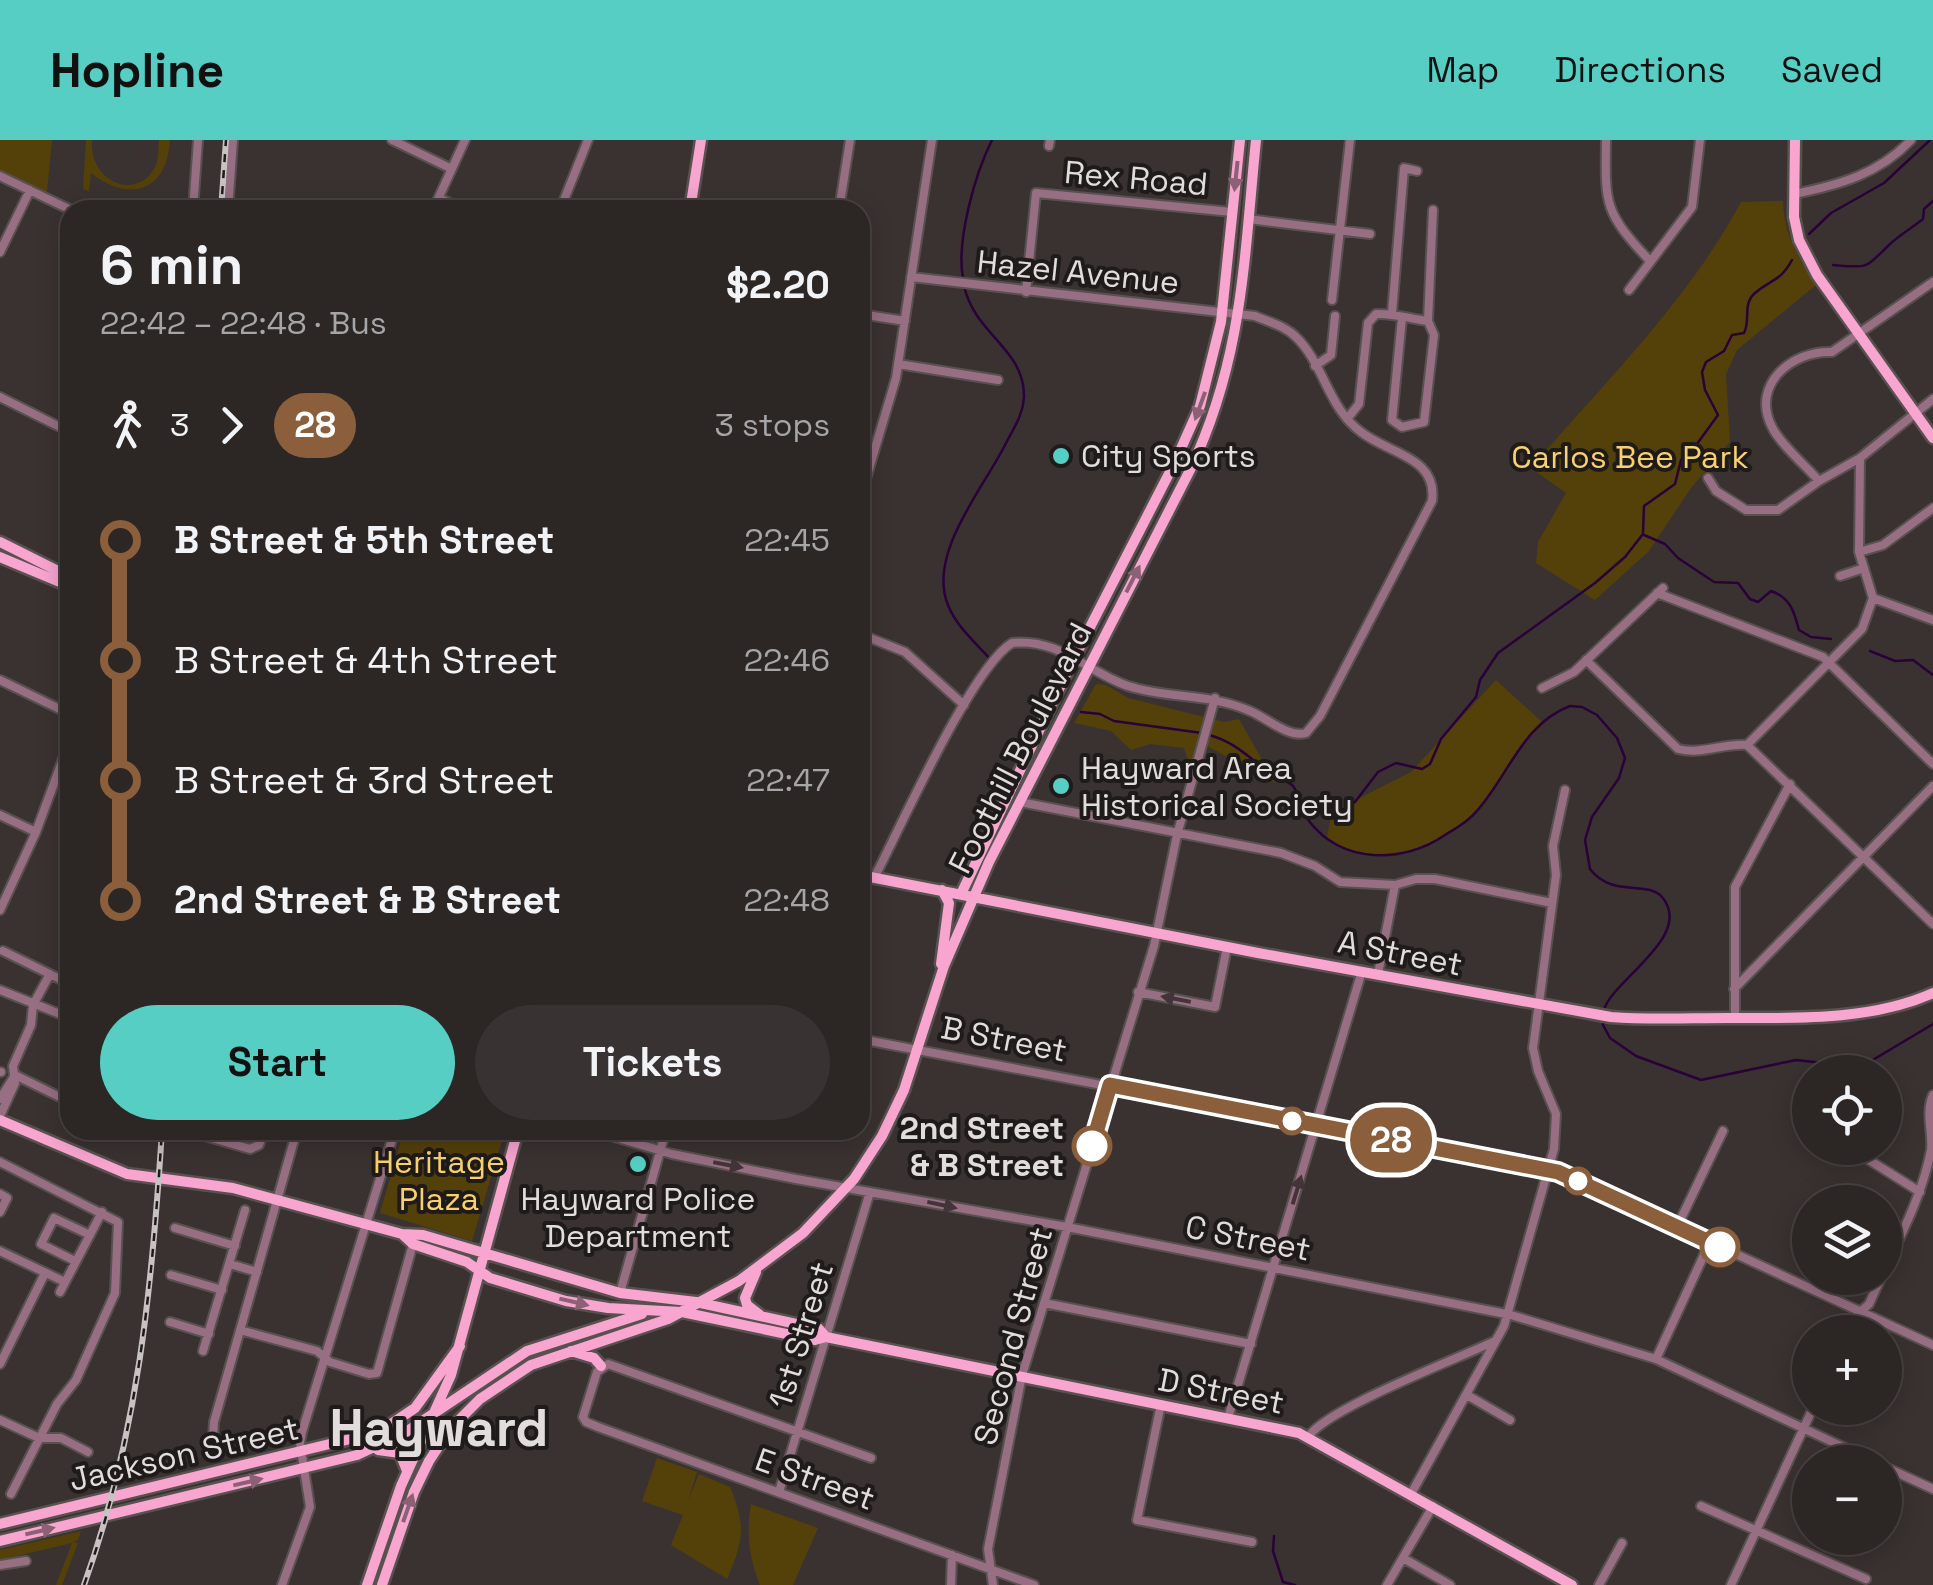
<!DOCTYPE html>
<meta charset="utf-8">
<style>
body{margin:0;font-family:"Space Grotesk",sans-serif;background:#383232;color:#f1f3f6;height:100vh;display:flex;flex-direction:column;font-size:38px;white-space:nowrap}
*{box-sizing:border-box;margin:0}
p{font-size:32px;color:#a6a5a7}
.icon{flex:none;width:55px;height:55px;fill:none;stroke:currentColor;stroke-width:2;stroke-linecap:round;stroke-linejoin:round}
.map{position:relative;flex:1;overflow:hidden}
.drawer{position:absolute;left:60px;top:60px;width:810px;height:940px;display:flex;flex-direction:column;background:#2c2625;border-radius:30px;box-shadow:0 5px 25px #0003,0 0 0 2px #484342}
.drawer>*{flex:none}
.badge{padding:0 20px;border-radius:32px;font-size:35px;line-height:65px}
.buttons{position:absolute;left:1792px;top:915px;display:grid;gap:20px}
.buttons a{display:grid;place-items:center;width:110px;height:110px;border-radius:50%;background:#2c2625;box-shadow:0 5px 25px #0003,0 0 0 2px #484342;font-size:50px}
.map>.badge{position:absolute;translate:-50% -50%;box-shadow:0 0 0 5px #fff}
.legs{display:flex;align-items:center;gap:15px;height:110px;padding:0 40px;font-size:32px}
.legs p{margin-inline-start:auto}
.summary{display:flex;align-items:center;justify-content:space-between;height:170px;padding:0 40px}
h1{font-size:55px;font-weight:700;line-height:75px}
.button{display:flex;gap:20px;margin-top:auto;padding:20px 40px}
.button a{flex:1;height:115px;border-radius:60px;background:#56cec3;color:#111;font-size:40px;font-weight:700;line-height:115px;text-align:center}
.button a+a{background:#383232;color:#f1f3f6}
ul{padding:0 40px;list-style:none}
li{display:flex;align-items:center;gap:35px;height:120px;font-size:38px}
li i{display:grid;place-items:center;width:15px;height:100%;margin:0 12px;background:currentColor}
li i::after{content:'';width:25px;height:25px;margin:-12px;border:8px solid;border-radius:50%;background:#2c2625}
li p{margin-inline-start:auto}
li:first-child i{background:linear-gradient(#0000 50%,currentColor 0)}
li:last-child i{background:linear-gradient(currentColor 50%,#0000 0)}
header{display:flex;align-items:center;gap:60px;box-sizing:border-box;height:140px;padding:0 50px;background:#56cec3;color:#111}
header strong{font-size:48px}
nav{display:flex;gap:55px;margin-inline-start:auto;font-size:35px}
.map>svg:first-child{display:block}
.green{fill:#544109}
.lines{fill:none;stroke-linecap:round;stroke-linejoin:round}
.stream{stroke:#2a0139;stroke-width:2.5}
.minor-casing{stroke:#585150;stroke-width:12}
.major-casing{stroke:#585150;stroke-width:15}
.minor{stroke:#976e82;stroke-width:8}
.major{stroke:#f8a5cf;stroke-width:10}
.rail-casing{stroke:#c9c2c2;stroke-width:6}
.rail{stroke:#1f1b1b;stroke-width:2.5;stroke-dasharray:8;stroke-linecap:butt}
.oneway{fill:#8c6075}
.oneway2{fill:#43343a}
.line-1-casing{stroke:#fff;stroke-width:22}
.line-1{stroke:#8b5e3c;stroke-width:15}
.poi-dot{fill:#56cec3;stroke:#1f1b1b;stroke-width:4}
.stop-1-dot{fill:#fff;stroke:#8b5e3c;stroke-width:5}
.labels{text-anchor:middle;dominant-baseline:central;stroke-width:8;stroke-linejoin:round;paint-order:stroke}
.street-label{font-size:32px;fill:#e2dcdc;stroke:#1f1b1b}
.poi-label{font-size:32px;fill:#e2dcdc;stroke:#1f1b1b;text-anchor:start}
.park-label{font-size:32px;fill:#f9d16c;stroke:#1f1b1b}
.stop-label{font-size:32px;font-weight:bold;fill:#e2dcdc;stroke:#1f1b1b;text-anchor:end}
.town-label{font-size:52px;font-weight:bold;fill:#e2dcdc;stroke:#1f1b1b}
</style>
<header>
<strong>Hopline</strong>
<nav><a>Map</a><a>Directions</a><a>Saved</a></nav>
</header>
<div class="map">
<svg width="1933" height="1445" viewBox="0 0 1933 1445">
<rect width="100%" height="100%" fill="#3a3231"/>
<!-- green -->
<path class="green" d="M0 0H52L47 52 0 30Z
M86 0H92C89 44 139 62 156 25 159 18 158 8 159 0H170C167 52 129 63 91 33L89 51 83 49Z
M1783 61C1784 95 1798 117 1816 145L1737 210 1726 234 1730 302 1691 348 1649 411 1595 460 1536 423 1538 402 1566 353 1531 328C1603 244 1689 160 1741 62Z
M1496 540 1543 583C1527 593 1520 609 1510 625 1485 666 1450 705 1399 712 1370 716 1351 717 1327 697L1332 672 1411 632Z
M1096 544 1106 545 1128 558 1224 582 1239 579 1275 643 1198 601 1190 626 1184 608 1150 604 1131 610 1111 591 1074 583Z
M404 990H505L472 1101 380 1073Z
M657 1318 697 1332 688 1361 699 1334 730 1347C746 1386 744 1400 727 1439L671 1405 683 1375 642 1361Z
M751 1364 818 1388 793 1445H760C749 1417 746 1394 751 1364Z
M81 1391 78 1400 73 1402 78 1403 62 1445H56L72 1403 0 1420V1410Z"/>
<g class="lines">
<!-- stream -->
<path class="stream" d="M1809 94 1831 73 1884 43 1930 0
M1833 125C1869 128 1864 129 1889 105 1899 95 1912 88 1923 79L1924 69 1933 61
M963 138C956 101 975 34 992 0
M964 146C975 195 1025 209 1024 257 1023 276 1013 289 1005 305 983 349 927 414 948 465 956 486 975 502 990 519
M1643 393 1644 366 1675 344 1681 320 1694 308 1718 275 1705 250 1702 232 1706 222 1724 211 1732 195 1744 193C1751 180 1742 164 1755 153 1771 139 1780 142 1792 120
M1644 395 1665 404 1678 418 1714 442 1738 443 1750 459 1758 462 1771 451C1791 458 1794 472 1799 490L1811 497 1831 499
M1870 511 1895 521 1913 520 1933 535
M1081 572 1100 574 1114 581 1202 593
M1209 595C1236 602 1251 620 1273 635 1280 640 1287 640 1293 646 1301 656 1301 671 1309 681 1342 724 1403 724 1445 695 1456 688 1468 682 1476 672 1508 637 1522 584 1570 566L1582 567 1597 575 1617 598 1625 618 1619 638 1592 677 1585 700 1590 729C1612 758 1647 740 1662 757 1695 796 1612 840 1604 870
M1301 664 1344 669 1355 662 1378 632 1396 623 1422 629 1430 624 1441 599 1476 557 1480 540 1498 513 1595 443 1625 417 1643 394
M1603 878V885L1610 898 1636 916 1701 940 1796 920 1850 926 1866 924 1933 884
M1274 1396 1273 1411 1283 1442 1295 1445"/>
<!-- minor casing -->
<g class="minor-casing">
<path id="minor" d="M392 0 452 29
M1606 0C1605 65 1604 72 1650 121
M1049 6 1050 0
M0 36 71 70
M1794 54C1839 45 1879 34 1911 0
M439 58 464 70
M193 70 198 0
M228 70 233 0
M433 70 465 0
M560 70 588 0
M839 70 850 0
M1248 79 1370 94
M0 112 30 50
M1629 150 1692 67 1700 0
M1026 152 1036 53 1232 72
M1332 160 1350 0
M1392 173 1404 28 1417 31
M860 174 905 181
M1428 181 1433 70
M898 224 998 240
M1315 226 1331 215 1335 176
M0 257 70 292
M1347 279 1359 264 1368 183 1376 174C1394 173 1410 179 1428 181L1434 195 1424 282 1402 287 1392 280 1402 178
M1708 338 1716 351 1746 370H1778L1819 341 1860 318 1933 259
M1819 341C1806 326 1780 304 1772 287 1750 244 1793 210 1832 212L1933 142
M860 359 896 238 932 0
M1859 412 1883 405 1933 368
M1840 436 1864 428
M1657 453 1823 517 1933 624
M1873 458 1933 480
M860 494 905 512 964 565
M1586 520 1678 609C1701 615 1723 603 1747 605L1933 784
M0 540 70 574
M1542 548 1574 532 1663 448
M1747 605 1862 489 1873 458 1859 412 1860 318
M1020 662 1281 713 1315 726 1340 742 1395 745 1416 739H1435L1552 763
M0 675 36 692
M874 738C900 689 971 528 1012 503 1060 498 1087 532 1128 546 1169 559 1209 553 1250 571 1267 578 1288 598 1306 593L1320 576 1432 361C1438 317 1389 314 1361 292 1328 268 1324 224 1296 197 1285 186 1269 182 1255 176L911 137
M0 770 36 692 70 600
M3 811 70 844
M1378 834 1395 745
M1734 849 1933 646
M0 850 70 878
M1138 852 1215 867 1227 807
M1735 878V747L1790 644
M860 899 1558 1032 1933 1205
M0 932H1
M15 935 70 962
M0 959 15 935
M0 976 15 943 13 926 31 885 33 865 50 834
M184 990 250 1009 259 1005 264 990
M591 990 672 1014 796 1039 1067 1087 1511 1175 1656 1219 1875 1322
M1850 1008 1920 1052
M0 1022 118 1082 115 1153 76 1240 57 1264 11 1354
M0 1054 7 1058 0 1072
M1677 1087 1723 991
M175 1088 235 1106
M0 1111 65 1142
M75 1121 41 1104 54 1078 88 1094
M230 1124 257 1132
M1885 1129C1903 1091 1923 1052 1931 1010 1933 992 1925 973 1933 955
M171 1135 222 1150
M60 1152 102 1072
M620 1153 666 990
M1044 1163 1251 1204
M170 1182 209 1194
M240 1190 317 1211 330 1222 369 1234 377 1233 413 1104
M1847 1192 1855 1177 1869 1164 1881 1138
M203 1211 245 1070
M1656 1219 1710 1102
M0 1224 45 1133
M1467 1255 1510 1280
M1161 1264 1137 1380 1252 1402
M1228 1278 1362 831
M0 1280 39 1298
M1309 1296C1328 1268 1457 1219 1495 1201
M39 1298H61L88 1312
M213 1298 214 1282 297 990
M871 1318 608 1224 597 1232 583 1277 586 1282 598 1287 1034 1445
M1885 1327 1933 1349
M779 1352 870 1052
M1411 1354 1504 1186 1554 1009 1556 974 1538 931 1533 908 1556 735 1553 706 1565 650
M1701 1366 1866 1439
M1403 1418 1450 1445
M0 1425 26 1421
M282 1445 310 1367 300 1303 302 1292 395 990
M951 1445 952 1415
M993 1445 988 1409 1022 1235 1154 806 1177 695 1215 558
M1387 1445 1433 1366
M1599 1445 1622 1403
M1731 1445 1813 1268"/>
</g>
<!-- major casing -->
<g class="major-casing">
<path id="major" d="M1795 0 1794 77 1799 100 1817 135 1933 298
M690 70 701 0
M0 402 70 437
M0 417 62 443 70 442
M860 735 1258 813 1611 877C1650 880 1688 878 1727 878 1794 878 1871 881 1933 853
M961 754 1069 528 1175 322 1200 266 1221 182 1240 0
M941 824 949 763 942 750
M0 980 127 1034 233 1048 402 1094 423 1095 620 1153 696 1162 819 1189 826 1197
M402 1094 413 1104 467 1122 490 1138 566 1161 608 1168 682 1172 815 1200 826 1197 1299 1293 1572 1445
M756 1132 745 1158 747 1165 760 1175
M571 1211 594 1218 601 1226
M378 1310 400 1313 407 1331
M0 1384 379 1292 415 1268 460 1206
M0 1401 357 1315 406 1292 527 1211 642 1174
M367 1445 401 1346 451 1235 518 990
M382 1445 414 1352 429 1321 450 1289 480 1259 531 1225 668 1179 739 1141 803 1093 854 1039 882 996 904 950 944 826 989 722 1190 330C1243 219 1244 119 1256 0"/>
</g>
<!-- minor -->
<use href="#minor" class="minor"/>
<!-- major -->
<use href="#major" class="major"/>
<!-- rail casing -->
<g class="rail-casing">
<path id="rail" d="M221 70 226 0
M84 1445C138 1295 152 1148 162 990"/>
</g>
<!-- rail -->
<use href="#rail" class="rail"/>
</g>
<!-- one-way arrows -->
<defs><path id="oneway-solid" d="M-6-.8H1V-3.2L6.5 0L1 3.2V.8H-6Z" transform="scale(2.5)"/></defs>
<g class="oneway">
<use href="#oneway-solid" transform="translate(1236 36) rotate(96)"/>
<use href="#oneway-solid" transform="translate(1200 266) rotate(110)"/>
<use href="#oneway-solid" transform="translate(1133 439) rotate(-63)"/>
<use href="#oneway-solid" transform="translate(574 1162) rotate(13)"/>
<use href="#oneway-solid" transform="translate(248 1342) rotate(-13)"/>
<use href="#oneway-solid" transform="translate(408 1368) rotate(-71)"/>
<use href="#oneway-solid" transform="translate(40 1391) rotate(-13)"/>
</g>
<g class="oneway2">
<use href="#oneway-solid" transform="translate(1176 859) rotate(-169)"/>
<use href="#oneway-solid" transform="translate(728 1025) rotate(11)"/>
<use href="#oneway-solid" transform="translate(1297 1050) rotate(-73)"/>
<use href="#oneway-solid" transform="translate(942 1065) rotate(12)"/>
</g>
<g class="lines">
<!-- line-1 casing -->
<g class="line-1-casing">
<path id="line-1" d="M1092 1006 1110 945 1558 1032 1720 1107"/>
</g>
<!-- line-1 -->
<use href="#line-1" class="line-1"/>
</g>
<!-- markers -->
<g class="poi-dot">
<circle cx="1061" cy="316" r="10"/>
<circle cx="1061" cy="646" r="10"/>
<circle cx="638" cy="1024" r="10"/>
</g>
<g class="stop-1-dot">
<circle cx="1292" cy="981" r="12"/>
<circle cx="1092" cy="1006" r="18"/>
<circle cx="1578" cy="1041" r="12"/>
<circle cx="1720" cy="1107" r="18"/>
</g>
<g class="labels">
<!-- street labels -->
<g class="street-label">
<text transform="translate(1136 38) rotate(5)">Rex Road</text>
<text transform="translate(1078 132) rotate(6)">Hazel Avenue</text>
<text transform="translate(1020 608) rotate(-63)">Foothill Boulevard</text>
<text transform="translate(1400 813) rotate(11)">A Street</text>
<text transform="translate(1004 899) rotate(11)">B Street</text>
<text transform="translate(1248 1098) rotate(11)">C Street</text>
<text transform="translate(801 1195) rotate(-73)">1st Street</text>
<text transform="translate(1013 1196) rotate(-75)">Second Street</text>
<text transform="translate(1221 1251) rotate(11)">D Street</text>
<text transform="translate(184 1314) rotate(-13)">Jackson Street</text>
<text transform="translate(815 1339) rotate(20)">E Street</text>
</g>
<!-- poi labels -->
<g class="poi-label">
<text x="1081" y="316">City Sports</text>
<text x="1081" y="628">Hayward Area<tspan x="1081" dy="37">Historical Society</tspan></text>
<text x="638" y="1059" text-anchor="middle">Hayward Police<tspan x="638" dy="37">Department</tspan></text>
</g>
<!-- park labels -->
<g class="park-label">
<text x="1630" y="317">Carlos Bee Park</text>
<text x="439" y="1022">Heritage<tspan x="439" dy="37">Plaza</tspan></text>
</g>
<!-- stop labels -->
<g class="stop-label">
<text x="1064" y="988">2nd Street<tspan x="1064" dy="37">&amp; B Street</tspan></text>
</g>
<!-- town labels -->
<g class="town-label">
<text x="439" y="1288">Hayward</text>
</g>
</g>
</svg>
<div class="buttons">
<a><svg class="icon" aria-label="locate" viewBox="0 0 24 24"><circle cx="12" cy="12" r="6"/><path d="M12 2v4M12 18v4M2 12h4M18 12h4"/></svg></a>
<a><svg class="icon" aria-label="layers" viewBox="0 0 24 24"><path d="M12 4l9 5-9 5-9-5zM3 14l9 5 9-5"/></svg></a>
<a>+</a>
<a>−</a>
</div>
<b class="badge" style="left:1391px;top:1000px;background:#8b5e3c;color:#fff">28</b>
<section class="drawer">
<div class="summary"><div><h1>6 min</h1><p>22:42 – 22:48 · Bus</p></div><b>$2.20</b></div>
<div class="legs"><svg class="icon" aria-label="walk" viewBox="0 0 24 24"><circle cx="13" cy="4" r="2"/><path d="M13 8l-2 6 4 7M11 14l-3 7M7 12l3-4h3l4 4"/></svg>3<svg class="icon" aria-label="forward" viewBox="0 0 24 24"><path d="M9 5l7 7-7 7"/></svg><b class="badge" style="background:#8b5e3c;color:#fff">28</b><p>3 stops</p></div>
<ul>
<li><i style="color:#8b5e3c"></i><b>B Street &amp; 5th Street</b><p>22:45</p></li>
<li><i style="color:#8b5e3c"></i><span>B Street &amp; 4th Street</span><p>22:46</p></li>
<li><i style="color:#8b5e3c"></i><span>B Street &amp; 3rd Street</span><p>22:47</p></li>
<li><i style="color:#8b5e3c"></i><b>2nd Street &amp; B Street</b><p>22:48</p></li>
</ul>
<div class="button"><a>Start</a><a>Tickets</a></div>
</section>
</div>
